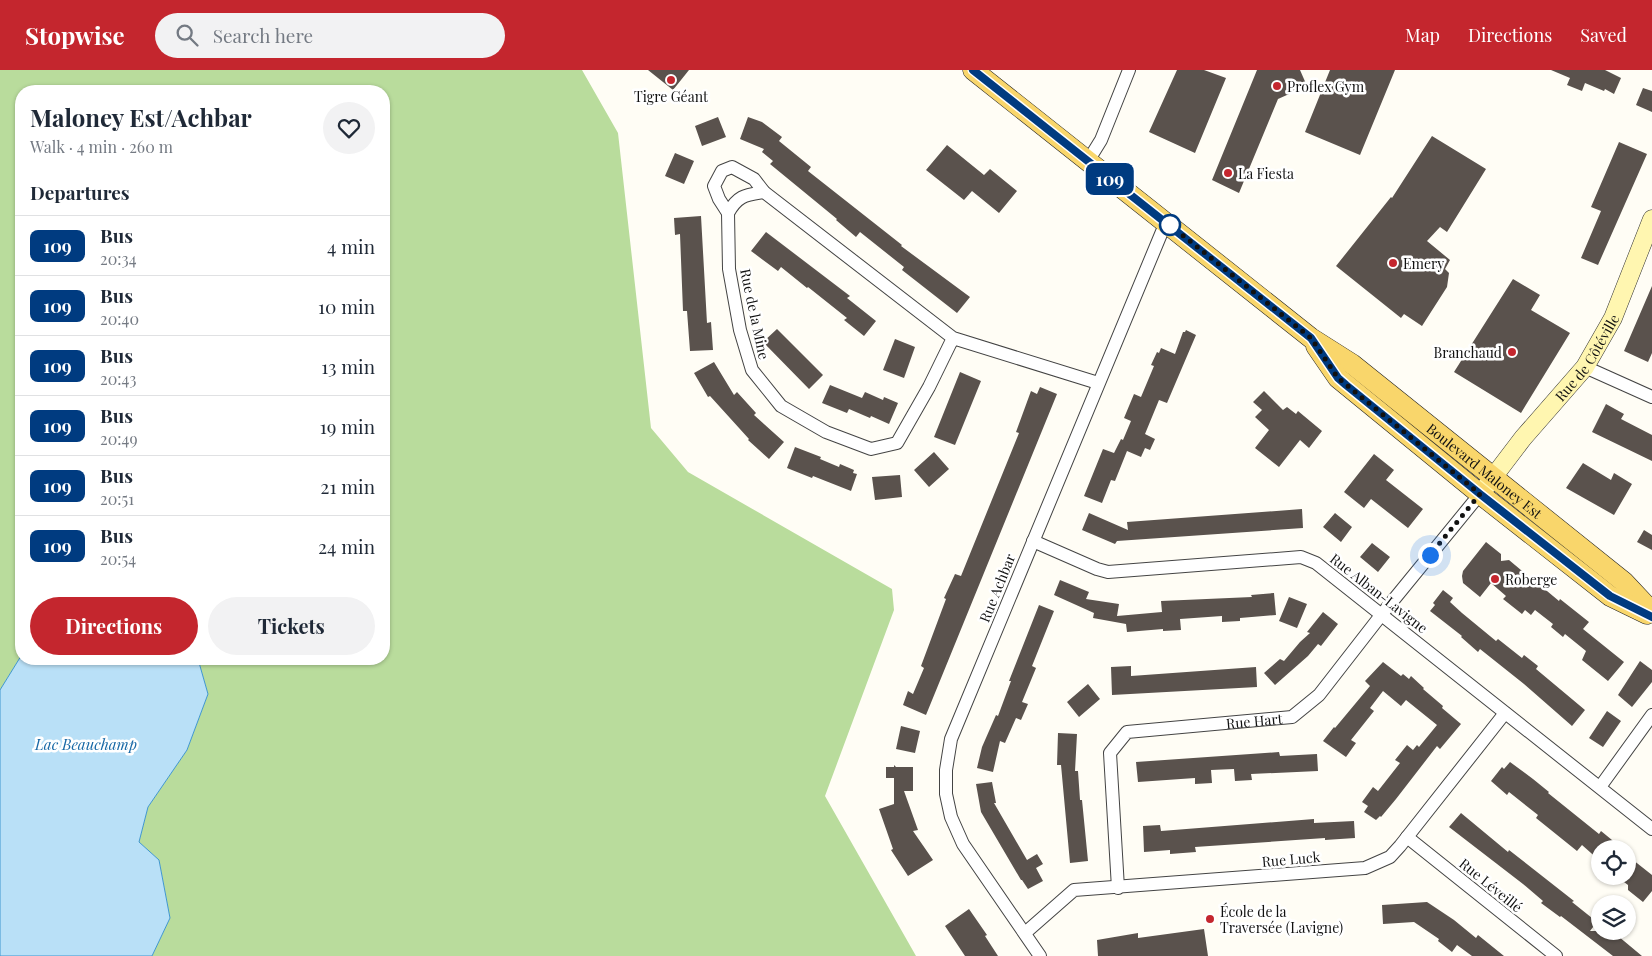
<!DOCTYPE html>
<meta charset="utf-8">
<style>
body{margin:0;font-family:"Playfair Display",serif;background:#f2f2f3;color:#1f2937;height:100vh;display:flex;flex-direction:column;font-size:19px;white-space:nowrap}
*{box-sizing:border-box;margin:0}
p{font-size:16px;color:#747a83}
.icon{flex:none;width:28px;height:28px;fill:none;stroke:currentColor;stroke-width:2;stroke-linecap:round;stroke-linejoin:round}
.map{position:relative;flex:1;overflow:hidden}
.drawer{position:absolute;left:15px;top:15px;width:375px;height:580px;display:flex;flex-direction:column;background:#fff;border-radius:20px;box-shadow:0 1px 4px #0004}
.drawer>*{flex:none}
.badge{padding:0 10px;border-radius:8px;font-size:18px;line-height:32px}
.tools{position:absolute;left:1591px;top:770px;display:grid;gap:10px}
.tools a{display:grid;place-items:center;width:45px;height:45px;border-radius:50%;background:#fff;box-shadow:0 1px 4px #0004;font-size:25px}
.you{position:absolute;width:25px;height:25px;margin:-12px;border:4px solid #fff;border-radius:50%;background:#1a73e8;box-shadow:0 0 0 8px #1a73e833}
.map>.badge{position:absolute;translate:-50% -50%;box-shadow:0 0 0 2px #fff}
h2{padding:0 15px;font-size:19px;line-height:45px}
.round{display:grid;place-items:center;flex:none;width:52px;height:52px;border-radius:26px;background:#f2f2f3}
.headline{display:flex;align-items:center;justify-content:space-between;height:85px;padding:0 15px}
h1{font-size:24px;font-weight:700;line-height:38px}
.cta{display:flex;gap:10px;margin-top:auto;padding:10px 15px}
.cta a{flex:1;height:58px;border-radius:30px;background:#c4262e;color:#fff;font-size:20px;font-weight:700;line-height:58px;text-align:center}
.cta a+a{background:#f2f2f3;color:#1f2937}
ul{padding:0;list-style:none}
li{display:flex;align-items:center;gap:15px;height:60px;padding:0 15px;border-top:1px solid #e0e1e3}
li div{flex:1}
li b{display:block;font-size:19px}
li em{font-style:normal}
li .badge{min-width:55px;font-weight:700;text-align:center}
header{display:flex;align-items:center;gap:30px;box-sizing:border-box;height:70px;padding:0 25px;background:#c4262e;color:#fff}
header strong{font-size:24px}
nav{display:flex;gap:28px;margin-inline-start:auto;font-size:18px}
.search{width:350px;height:45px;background:#f2f2f3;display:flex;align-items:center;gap:12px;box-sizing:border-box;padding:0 18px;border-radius:28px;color:#747a83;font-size:19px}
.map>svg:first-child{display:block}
.forest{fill:#b9dc9c}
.water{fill:#b9e0f7;stroke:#3f96cf}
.building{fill:#5a524d}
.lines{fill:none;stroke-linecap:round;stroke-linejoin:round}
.street-casing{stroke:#444;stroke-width:14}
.secondary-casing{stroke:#333;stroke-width:19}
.primary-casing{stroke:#222;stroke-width:21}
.street{stroke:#fff;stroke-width:12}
.secondary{stroke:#fff6b0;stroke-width:18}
.primary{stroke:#f9d66b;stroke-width:20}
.line-casing{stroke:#fff;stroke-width:11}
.line{stroke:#003b80;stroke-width:8}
.walk{stroke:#111;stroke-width:5;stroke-dasharray:0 9}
.poi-dot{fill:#c4262e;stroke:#fff;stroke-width:2}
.stop-dot{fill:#fff;stroke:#003b80;stroke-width:2.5}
.labels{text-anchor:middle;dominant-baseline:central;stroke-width:5;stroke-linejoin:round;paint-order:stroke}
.poi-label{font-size:14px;fill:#111;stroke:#fff;text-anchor:start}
.street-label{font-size:14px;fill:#111;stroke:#fff}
.water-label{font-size:15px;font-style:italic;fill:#1768a6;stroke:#fff}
</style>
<header>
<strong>Stopwise</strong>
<div class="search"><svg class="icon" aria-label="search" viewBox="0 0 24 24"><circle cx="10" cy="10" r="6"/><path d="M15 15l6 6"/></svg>Search here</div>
<nav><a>Map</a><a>Directions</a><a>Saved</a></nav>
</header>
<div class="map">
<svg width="1652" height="886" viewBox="0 0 1652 886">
<rect width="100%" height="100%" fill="#fffdf5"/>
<!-- forest -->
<path class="forest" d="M0 0H582L618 63 651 358 688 402 892 519 894 540 825 726 916 886H152L170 848 159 790 139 772 148 737 187 680 208 624 198 589H384V21H21V586L0 620Z"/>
<!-- water -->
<path class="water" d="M21 586V589H198L208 624 187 680 148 737 139 772 159 790 170 848 152 886H0V620Z"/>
<!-- building -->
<path class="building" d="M648 0H689L673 20Z
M1177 0H1204L1226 8 1195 83 1149 62Z
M1257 0H1300L1307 16 1278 29 1239 123 1212 110Z
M1330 0H1395L1360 85 1305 62Z
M1551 0H1605L1621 8 1614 24 1605 19 1604 21 1585 13 1582 21 1567 15 1570 8Z
M1643 18 1652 21V42L1636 35Z
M718 47 726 67 702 76 695 56Z
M748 47 762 52 782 67 779 71 811 97 808 101 902 175 901 176 970 227 957 243 902 200 904 197 860 162 856 167 836 150 837 149 770 94 773 91 762 82 764 79 740 69Z
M1432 66 1486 99 1447 162 1440 157 1427 171 1450 190 1445 199 1449 203 1447 217 1422 256 1404 244 1401 248 1336 196 1391 127 1392 128Z
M1619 72 1647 84 1598 195 1581 188 1601 141 1591 137Z
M947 75 984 105 990 99 1017 121 999 143 972 121 964 130 926 100Z
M675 83 694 91 684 114 665 106Z
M701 146 707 253 711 252 713 280 690 281 687 241H683L680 164 675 165 674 148Z
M766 162 850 226 847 228 876 251 864 266 844 250 847 248 808 217 807 218 781 197 778 201 751 181Z
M1513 209 1540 225 1531 240 1570 263 1521 343 1454 302Z
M1652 216V283L1648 292 1624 281Z
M777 259 823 305 809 319 763 272Z
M1186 260 1196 265 1167 333 1159 330 1145 364 1155 369 1150 380 1145 378 1141 387 1127 381 1115 411 1111 410 1102 433 1084 426 1103 379 1114 383 1121 369 1123 370 1131 351 1124 348 1134 324 1141 327 1154 296 1151 295 1157 282 1159 283 1161 278 1175 284 1183 262H1185Z
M895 269 915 277 904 308 883 300Z
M714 292 734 325 737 322 756 343 754 345 784 372 769 389 748 370 749 369 710 326 708 327 694 303Z
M960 302 981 311 955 375 934 367Z
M830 315 862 328 865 322 883 330 884 327 898 333 889 354 871 346 870 348 849 339 847 343 822 333Z
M1040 317 1057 324 926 645 903 635 908 621 913 624 924 598 921 596 946 529 944 528 955 504 961 506 1019 363 1016 362 1031 321 1037 324Z
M1264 321 1283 340 1287 337 1296 344 1298 341 1322 361 1309 378 1300 370 1279 397 1255 378 1269 360 1255 347 1262 340 1253 332Z
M1606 334 1624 344 1621 349 1652 365V391L1592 362Z
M795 377 821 387 820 389 839 397 840 394 854 400 853 403 857 404 851 421 813 406 812 408 787 398Z
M934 382 949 399 929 417 914 400Z
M1374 384 1394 400 1386 410 1423 439 1408 458 1371 429 1364 438 1344 422Z
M1583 393 1611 410 1614 403 1632 414 1614 445 1566 418Z
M900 405 902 427 875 430 872 407Z
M1302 439 1303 458 1117 471 1115 474 1082 460 1089 443 1128 460 1127 452Z
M1335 443 1352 457 1341 472 1323 457Z
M1644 460 1652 465V480L1637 472Z
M1486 472 1501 484V491L1509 490 1527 505 1528 512 1535 511 1559 531 1560 529 1589 552 1583 559 1624 592 1608 611 1582 590 1586 581 1565 564 1563 567 1551 557 1553 554 1535 540 1531 545 1525 540 1522 544 1503 529 1506 526 1491 513 1480 527 1463 513 1462 506 1463 501Z
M1372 473 1390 487 1378 502 1360 487Z
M1060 510 1089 522 1086 529 1119 534 1117 546 1162 542 1161 531 1252 527 1251 525 1274 523 1276 545 1240 548V551L1222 552V546L1180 549 1181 560 1163 561V559L1127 562 1126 554 1093 548 1094 543 1054 525Z
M1443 520 1453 528 1450 532 1462 543 1496 571 1498 569 1522 588 1524 585 1538 596 1536 599 1585 640 1572 656 1524 614 1480 579 1478 582 1461 567 1462 566 1430 541 1435 535 1433 533Z
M1289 527 1307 534 1297 558 1279 551Z
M1039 535 1054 541 1032 596 1036 598 1022 632 1028 634 1021 650 1016 648 1005 673 1000 671 993 702 977 698 982 677 996 645 998 646 1011 611H1009Z
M1323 542 1338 554 1321 576 1318 574 1308 586 1275 615 1264 603 1280 589 1284 591 1300 572 1310 563 1307 562Z
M1640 591 1652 600V612L1632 637 1618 625Z
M1383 592 1401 606 1403 604 1409 609 1411 606 1424 618 1423 619 1443 636 1442 638 1461 654 1440 679 1437 676 1396 729 1381 747 1380 746 1376 750 1364 742 1368 736 1362 732 1373 717 1378 721 1400 693 1395 690 1407 675 1413 680 1417 675 1419 677 1437 655 1406 630 1401 636 1383 621 1370 638 1374 641 1351 670 1356 673 1346 687 1323 671 1334 657 1335 658 1370 616 1365 611Z
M1131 596V606L1256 597 1257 617 1112 625 1111 597Z
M1088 614 1100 629 1079 647 1067 632Z
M1607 641 1621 651 1603 677 1589 668Z
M901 656 920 661 915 683 896 679Z
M1058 663 1077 664 1075 701H1078L1080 730H1082L1088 791 1070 793 1061 695H1057Z
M1279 682 1280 686 1317 684 1318 701 1251 704 1252 710 1235 711 1234 699 1211 700 1212 713 1195 714V708L1138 712 1136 692Z
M1510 692 1533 709 1549 722 1548 723 1599 764 1601 761 1623 779H1600V791L1582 775 1577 781 1536 748 1538 745 1509 722 1507 725 1491 711 1502 697 1504 699Z
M894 695 896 697H913V721H904L918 760 913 761 933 790 908 806 891 780 893 779 879 739 894 734V708H886V697H894Z
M992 712 996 733H994L1027 790 1037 784 1043 794 1036 798 1043 811 1028 819 1022 810H1021L981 742 976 714Z
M1461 743 1508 782 1509 780 1574 831 1572 832 1597 852 1590 861H1612L1642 886H1613L1561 846 1560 847 1541 833 1543 831 1523 814 1449 757Z
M1314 749V753L1354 751 1355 768 1325 770V768L1195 777 1196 782 1170 784V780L1144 782 1143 756 1160 755 1161 761Z
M1628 786 1652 805V821L1643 832 1628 820V815L1616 806H1628Z
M1427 832 1454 850 1476 868 1478 865 1504 886H1472L1457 875 1452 882 1438 871 1439 869 1414 852 1383 854 1382 835Z
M969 839 987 865 985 866 998 886H965L945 856Z
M1204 859 1208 886H1098L1097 870 1138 863V868Z"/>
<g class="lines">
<!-- street casing -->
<g class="street-casing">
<g id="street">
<path d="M1088 91 1101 70 1129 0"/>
<path d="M728 143C738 125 746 125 764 122"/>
<path d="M953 268 929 317 897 373 871 379 826 362 781 336 752 300 740 260 729 199 728 143 719 129 714 116 722 101 732 97 754 109 764 122 953 268 1098 313"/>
<path d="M1585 297 1652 327"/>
<path d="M1033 471 1097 499 1108 502 1301 487 1316 493 1652 759"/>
<path d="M1600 717 1652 645"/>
<path d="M1407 767 1556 886"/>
<path id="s1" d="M1118 818 1110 683 1127 662 1292 647 1319 625 1382 544 1480 424"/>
<path d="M1025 863 1074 820 1365 798 1390 787 1400 776 1505 643"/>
<path d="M1040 886 963 774 951 747 946 724V700L951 669 1166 152"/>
</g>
</g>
<!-- secondary casing -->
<g class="secondary-casing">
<g id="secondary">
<path id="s2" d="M1485 418 1523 368 1585 297 1613 248 1652 149"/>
</g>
</g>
<!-- primary casing -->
<g class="primary-casing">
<g id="primary">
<path id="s3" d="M973 0 1311 268 1352 294 1624 512 1652 542"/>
<path d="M1316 276 1338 308 1480 424 1610 526 1647 544"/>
</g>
</g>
<!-- street -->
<use href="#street" class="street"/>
<!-- secondary -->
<use href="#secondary" class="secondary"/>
<!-- primary -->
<use href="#primary" class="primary"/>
</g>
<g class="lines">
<!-- line casing -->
<g class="line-casing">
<path id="line" d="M973 0 1311 268 1338 308 1346 315 1480 424 1610 526 1652 547"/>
</g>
<!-- line -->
<use href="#line" class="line"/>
<!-- walk -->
<path class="walk" d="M1170 155 1166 152 1311 268 1338 308 1480 424 1430 485"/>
</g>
<!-- markers -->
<g class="poi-dot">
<circle cx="671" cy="10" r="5"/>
<circle cx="1277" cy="16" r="5"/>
<circle cx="1228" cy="103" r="5"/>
<circle cx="1393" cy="193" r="5"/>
<circle cx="1512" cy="282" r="5"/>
<circle cx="1495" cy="509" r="5"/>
<circle cx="1210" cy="849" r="5"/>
</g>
<circle class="stop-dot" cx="1170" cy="155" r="10"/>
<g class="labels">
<!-- poi labels -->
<g class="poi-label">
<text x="1287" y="16">Proflex Gym</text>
<text x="671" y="26" text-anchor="middle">Tigre Géant</text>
<text x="1238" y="103">La Fiesta</text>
<text x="1403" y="193">Emery</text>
<text x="1502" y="282" text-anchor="end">Branchaud</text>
<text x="1505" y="509">Roberge</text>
<text x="1220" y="841">École de la<tspan x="1220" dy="16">Traversée (Lavigne)</tspan></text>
</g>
<!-- street labels -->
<g class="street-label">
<text transform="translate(755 244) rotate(78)">Rue de la Mine</text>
<text stroke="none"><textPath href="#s2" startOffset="166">Rue de Côtéville</textPath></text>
<text stroke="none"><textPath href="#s3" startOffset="650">Boulevard Maloney Est</textPath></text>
<text transform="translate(997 518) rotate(-68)">Rue Achbar</text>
<text transform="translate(1379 523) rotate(38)">Rue Alban-Lavigne</text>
<text stroke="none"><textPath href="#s1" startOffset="290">Rue Hart</textPath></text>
<text transform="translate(1291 789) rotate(-5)">Rue Luck</text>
<text transform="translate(1491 815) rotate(39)">Rue Léveillé</text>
</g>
<!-- water labels -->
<g class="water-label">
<text x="86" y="674">Lac Beauchamp</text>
</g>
</g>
</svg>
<div class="tools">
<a><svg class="icon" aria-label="locate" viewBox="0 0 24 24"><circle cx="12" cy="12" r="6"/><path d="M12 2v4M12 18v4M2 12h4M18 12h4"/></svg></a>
<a><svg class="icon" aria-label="layers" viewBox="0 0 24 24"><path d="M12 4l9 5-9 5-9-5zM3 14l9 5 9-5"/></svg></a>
</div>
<div class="you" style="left:1430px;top:485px"></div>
<b class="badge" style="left:1110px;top:109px;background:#003b80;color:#fff">109</b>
<section class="drawer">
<div class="headline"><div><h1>Maloney Est/Achbar</h1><p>Walk · 4 min · 260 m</p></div><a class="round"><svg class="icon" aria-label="heart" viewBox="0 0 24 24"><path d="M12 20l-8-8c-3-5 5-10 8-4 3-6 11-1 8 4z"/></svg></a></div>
<h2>Departures</h2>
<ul>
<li><span class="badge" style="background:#003b80;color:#fff">109</span><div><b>Bus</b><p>20:34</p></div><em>4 min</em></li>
<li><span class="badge" style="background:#003b80;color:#fff">109</span><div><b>Bus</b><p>20:40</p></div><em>10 min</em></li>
<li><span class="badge" style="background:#003b80;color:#fff">109</span><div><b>Bus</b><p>20:43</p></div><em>13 min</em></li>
<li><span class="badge" style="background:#003b80;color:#fff">109</span><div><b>Bus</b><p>20:49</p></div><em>19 min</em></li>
<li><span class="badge" style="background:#003b80;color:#fff">109</span><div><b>Bus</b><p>20:51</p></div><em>21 min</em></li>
<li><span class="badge" style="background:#003b80;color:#fff">109</span><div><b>Bus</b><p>20:54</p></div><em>24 min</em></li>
</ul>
<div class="cta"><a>Directions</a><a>Tickets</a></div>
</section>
</div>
